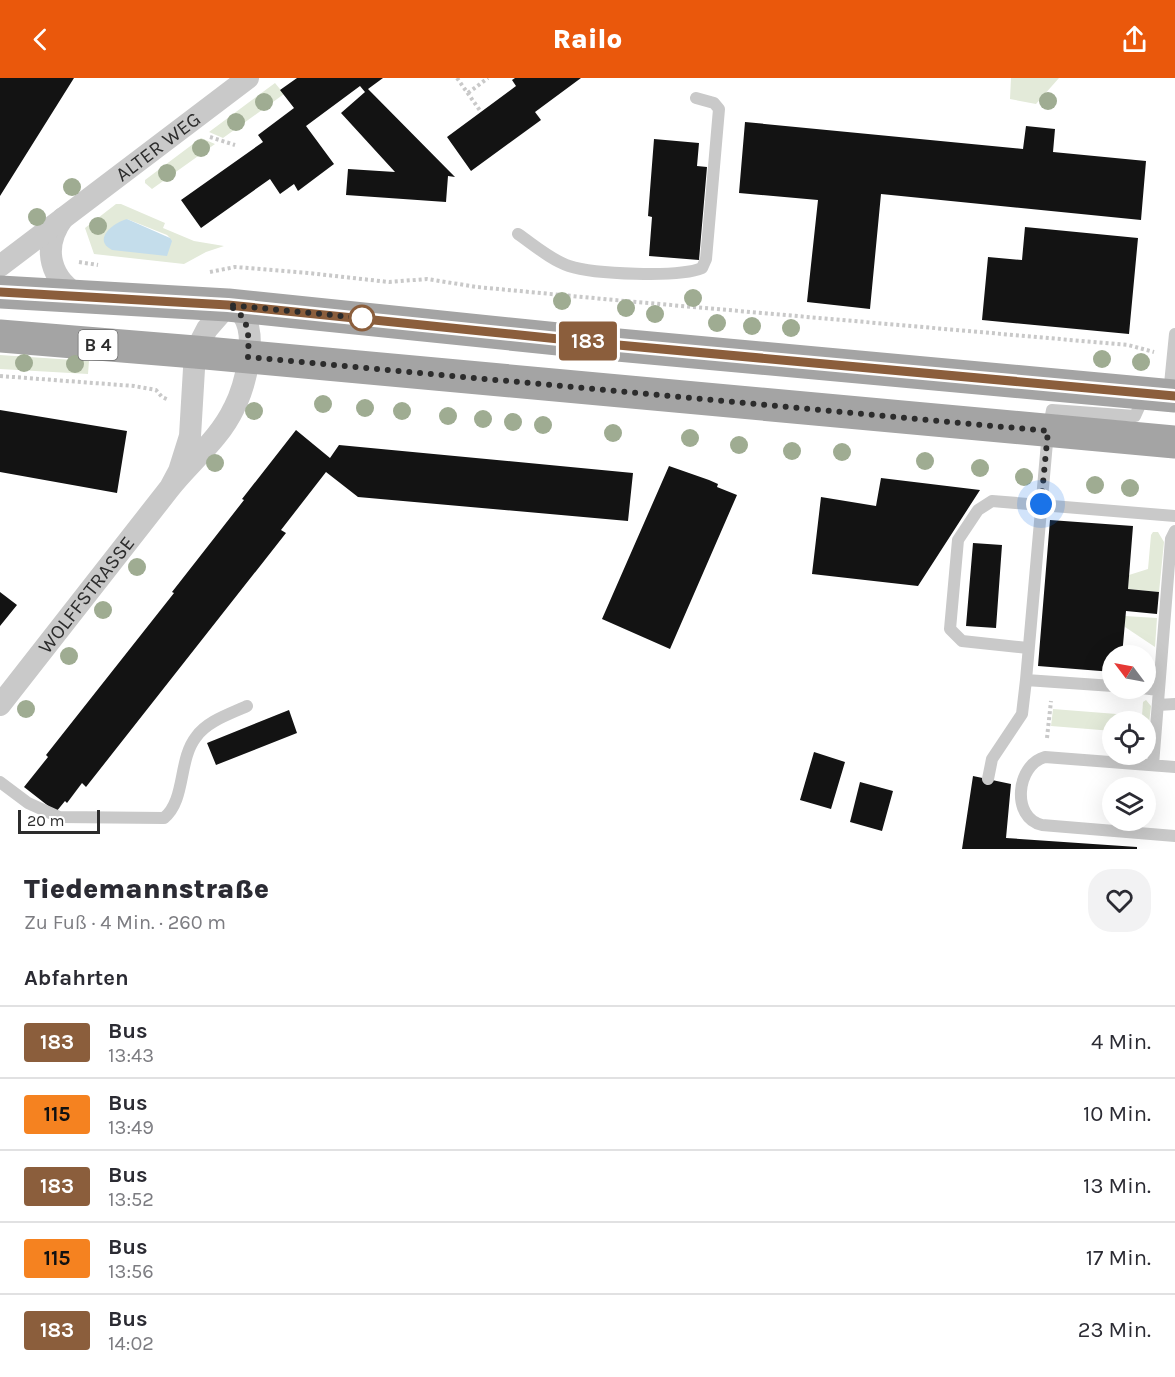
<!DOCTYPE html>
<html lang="de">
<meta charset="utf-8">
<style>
body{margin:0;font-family:Karla,sans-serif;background:#f2f2f3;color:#2b2b33;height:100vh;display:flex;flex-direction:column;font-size:22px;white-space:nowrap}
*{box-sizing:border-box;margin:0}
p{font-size:20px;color:#7c7c81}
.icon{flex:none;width:33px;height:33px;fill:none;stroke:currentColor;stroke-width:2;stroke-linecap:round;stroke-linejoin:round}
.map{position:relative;height:771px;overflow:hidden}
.side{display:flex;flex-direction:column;background:#fff;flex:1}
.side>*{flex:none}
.badge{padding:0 12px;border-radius:4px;font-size:21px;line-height:39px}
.needle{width:39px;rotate:302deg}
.controls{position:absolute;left:1102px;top:567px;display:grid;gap:12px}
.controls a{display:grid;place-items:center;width:54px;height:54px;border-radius:50%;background:#fff;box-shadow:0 6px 24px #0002;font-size:30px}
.scale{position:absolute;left:18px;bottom:15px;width:82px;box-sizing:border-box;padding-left:6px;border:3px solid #2c2c2c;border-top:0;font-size:16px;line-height:21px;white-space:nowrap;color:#2c2c2c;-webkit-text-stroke:4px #fff;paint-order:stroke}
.you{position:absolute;width:30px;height:30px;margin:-15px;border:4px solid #fff;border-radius:50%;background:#1a73e8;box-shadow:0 0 0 9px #1a73e833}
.map>.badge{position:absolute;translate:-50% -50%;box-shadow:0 0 0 3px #fff}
h2{padding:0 24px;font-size:22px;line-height:54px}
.round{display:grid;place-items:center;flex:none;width:63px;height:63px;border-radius:24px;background:#f2f2f3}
.headline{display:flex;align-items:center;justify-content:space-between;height:102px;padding:0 24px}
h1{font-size:28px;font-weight:800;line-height:45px}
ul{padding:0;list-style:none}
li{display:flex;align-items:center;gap:18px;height:72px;padding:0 24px;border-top:2px solid #e1e1e2}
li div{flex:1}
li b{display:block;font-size:22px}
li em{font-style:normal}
li .badge{min-width:66px;font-weight:700;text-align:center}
header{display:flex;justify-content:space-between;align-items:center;height:78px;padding:0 24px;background:#ea580c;color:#fff;font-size:27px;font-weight:800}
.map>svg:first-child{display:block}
.green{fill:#e3ead9;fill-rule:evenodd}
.water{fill:#c4ddeb}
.building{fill:#131313}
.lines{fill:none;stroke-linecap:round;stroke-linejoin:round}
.path{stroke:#c9c9c9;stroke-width:4;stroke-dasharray:3 3;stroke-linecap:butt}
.lane{stroke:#c9c9c9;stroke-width:12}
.street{stroke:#c9c9c9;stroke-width:22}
.primary{stroke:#a4a4a4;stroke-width:33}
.tree{fill:#9fac92}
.line-casing{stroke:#fff;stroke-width:14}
.line{stroke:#8b5e3c;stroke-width:9}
.walk{stroke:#2c2c2c;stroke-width:6;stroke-dasharray:0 10.8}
.stop-dot{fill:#fff;stroke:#8b5e3c;stroke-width:3}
.labels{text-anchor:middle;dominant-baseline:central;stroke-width:6;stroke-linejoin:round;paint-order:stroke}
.shield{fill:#fff;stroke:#6b6b6b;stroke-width:1.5}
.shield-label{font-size:18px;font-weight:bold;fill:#2c2c2c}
.street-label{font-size:20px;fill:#2c2c2c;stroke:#fff}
</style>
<header><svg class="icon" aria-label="back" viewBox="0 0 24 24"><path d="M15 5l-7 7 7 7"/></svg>Railo<svg class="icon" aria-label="share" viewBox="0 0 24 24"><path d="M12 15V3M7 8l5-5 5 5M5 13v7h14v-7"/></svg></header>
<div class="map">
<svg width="1175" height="771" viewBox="0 0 1175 771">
<rect width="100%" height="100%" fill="#fff"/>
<!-- green -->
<path class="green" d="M1011 0H1059L1036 26 1010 21Z
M275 5 284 16 223 60 209 54Z
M201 60 215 66 152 111 145 105V102Z
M116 126H121L165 145 163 150 194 163 224 168 206 174 184 186 94 176 85 150ZM127 141 167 157 170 160 119 172H112Z
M0 277 89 283 88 296 0 291Z
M1153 454H1158L1164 464 1159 514 1128 511 1129 497 1148 491 1151 457Z
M1125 538 1157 540 1155 569 1125 549Z
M1146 622 1151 628 1148 654 1146 644H1113V653L1051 648 1053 631 1142 638 1143 624Z"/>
<!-- water -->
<path class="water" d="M127 141 170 160 172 163 167 178 112 172C91 161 115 144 127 141Z"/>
<!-- building -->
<path class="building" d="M0 0H74L0 118Z
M297 0H383L368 11 455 99 448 98 446 124 346 117 348 91 395 94 341 35 365 14 360 8 306 48 334 86 298 113 294 106 280 116 270 101 201 150 181 122 263 64 258 57 294 30 280 12Z
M515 0H581L535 34 541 42 471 93 447 59 516 8 512 2Z
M745 44 1023 71 1026 48 1055 51 1053 74 1146 83 1141 142 881 116 870 231 807 224 818 122 739 115Z
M654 61 699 65 697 88 707 89 699 182 649 178 652 139 648 138Z
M1025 149 1138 160 1129 256 982 242 988 179 1022 182Z
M0 332 127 353 117 415 0 394Z
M296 352 330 380 339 367 633 395 628 443 358 419 326 394 281 452 286 455 86 709 82 705 67 725 65 723 56 734 24 709 48 679 46 677 174 515 172 514 244 422 242 421Z
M669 388 709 402 718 406 717 409 737 417 670 571 602 541Z
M881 400 980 412 918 508 812 496 821 419 876 428Z
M1050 442 1133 448 1128 511 1159 514 1157 536 1126 533 1122 578H1113V594L1038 588Z
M973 465 1002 467 996 550 966 548Z
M0 514 17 527 0 548Z
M289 632 297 655 216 687 207 665Z
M814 674 845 684 831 731 800 722Z
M973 698 1011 706 1006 760 1137 769V771H962Z
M860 704 893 713 882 753 850 744Z"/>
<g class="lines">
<!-- path -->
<path class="path" d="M457 0 481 34
M468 15 488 0
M210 59 235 67
M79 184 98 187
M210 194 235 189 308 195 389 204 427 201 477 209 625 223 1128 267 1154 274
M0 298 134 308 156 312 162 319 169 322
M1047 660 1051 623"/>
<!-- lane -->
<path class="lane" d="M518 156C534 167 551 182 569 188 593 196 679 200 702 190L706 181 719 31 714 25 696 20
M1169 316 1175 256
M1028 570 962 563 950 551 958 462 978 432 992 423 1175 438
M1113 608 1026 602 1048 353 1052 332 1135 338 1145 316
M1141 610 1159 612
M1158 627 1175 626
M1153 687 1171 461 1175 453
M1175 689 1045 679C1016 687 1011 740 1042 747L1175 758
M988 701 992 681 1022 636 1026 602
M0 704 28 725 59 739 164 740C186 722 178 682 196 659 207 643 230 636 247 628"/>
<!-- street -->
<g class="street">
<path d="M63 140C41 170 50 203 82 219"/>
<path id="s1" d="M0 188 248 0"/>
<path id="s2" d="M0 627C56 555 112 483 169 411 190 384 219 362 234 330 245 309 258 258 243 237 239 233 233 230 228 227L207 251 195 274 190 358 179 393 171 408"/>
</g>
<!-- primary -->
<path class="primary" d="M0 214 228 227 607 266 1175 318
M0 258 195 274 1175 364"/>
</g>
<!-- trees -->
<g class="tree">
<circle cx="1048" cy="23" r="9"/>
<circle cx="264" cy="24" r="9"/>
<circle cx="236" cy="44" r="9"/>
<circle cx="201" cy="70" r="9"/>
<circle cx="167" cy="95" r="9"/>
<circle cx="72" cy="109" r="9"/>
<circle cx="37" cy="139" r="9"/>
<circle cx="98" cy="148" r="9"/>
<circle cx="693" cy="220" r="9"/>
<circle cx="562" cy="223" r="9"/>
<circle cx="626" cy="230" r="9"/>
<circle cx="655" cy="236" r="9"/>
<circle cx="717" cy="245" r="9"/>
<circle cx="752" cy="248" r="9"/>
<circle cx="791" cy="250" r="9"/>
<circle cx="1102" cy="281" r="9"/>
<circle cx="1141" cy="284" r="9"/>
<circle cx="24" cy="285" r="9"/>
<circle cx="75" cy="286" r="9"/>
<circle cx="323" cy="326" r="9"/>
<circle cx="365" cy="330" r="9"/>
<circle cx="254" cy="333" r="9"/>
<circle cx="402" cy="333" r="9"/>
<circle cx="448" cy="338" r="9"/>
<circle cx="483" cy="341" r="9"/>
<circle cx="513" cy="344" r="9"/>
<circle cx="543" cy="347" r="9"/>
<circle cx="613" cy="355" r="9"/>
<circle cx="690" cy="360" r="9"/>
<circle cx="739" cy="367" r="9"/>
<circle cx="792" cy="373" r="9"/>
<circle cx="842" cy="374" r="9"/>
<circle cx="925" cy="383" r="9"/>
<circle cx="215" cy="385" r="9"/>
<circle cx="980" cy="390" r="9"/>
<circle cx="1024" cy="399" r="9"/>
<circle cx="1095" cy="407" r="9"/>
<circle cx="1130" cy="410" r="9"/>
<circle cx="137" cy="489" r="9"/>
<circle cx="103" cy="532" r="9"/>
<circle cx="69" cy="578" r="9"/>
<circle cx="26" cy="631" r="9"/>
</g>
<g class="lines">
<!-- line casing -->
<g class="line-casing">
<path id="line" d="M0 214 228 227 607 266 1175 318"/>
</g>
<!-- line -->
<use href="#line" class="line"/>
<!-- walk -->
<path class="walk" d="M362 240 228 227C250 239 249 256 248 279L1048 353 1041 426"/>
</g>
<!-- markers -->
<circle class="stop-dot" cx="362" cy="240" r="12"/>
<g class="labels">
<!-- shield labels -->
<rect class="shield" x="78.5" y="252" width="39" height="30" rx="4.5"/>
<g class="shield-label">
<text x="98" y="267">B 4</text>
</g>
<!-- street labels -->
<g class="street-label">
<text stroke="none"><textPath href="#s1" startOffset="198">ALTER WEG</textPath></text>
<text stroke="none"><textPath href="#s2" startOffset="140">WOLFFSTRASSE</textPath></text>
</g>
</g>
</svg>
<div class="controls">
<a><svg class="needle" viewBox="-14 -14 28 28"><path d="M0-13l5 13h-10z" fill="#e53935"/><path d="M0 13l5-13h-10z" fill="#7c7c81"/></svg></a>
<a><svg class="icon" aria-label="locate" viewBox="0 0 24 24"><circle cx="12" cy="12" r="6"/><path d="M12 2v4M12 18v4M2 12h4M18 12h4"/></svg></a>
<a><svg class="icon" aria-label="layers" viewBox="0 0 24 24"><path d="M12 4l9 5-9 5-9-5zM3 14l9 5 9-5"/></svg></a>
</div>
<div class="scale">20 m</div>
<div class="you" style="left:1041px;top:426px"></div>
<b class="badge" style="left:588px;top:263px;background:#8b5e3c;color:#fff">183</b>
</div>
<section class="side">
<div class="headline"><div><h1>Tiedemannstraße</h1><p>Zu Fuß · 4 Min. · 260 m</p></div><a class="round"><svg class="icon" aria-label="heart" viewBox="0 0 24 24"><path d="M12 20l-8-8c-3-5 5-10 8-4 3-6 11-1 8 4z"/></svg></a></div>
<h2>Abfahrten</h2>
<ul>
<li><span class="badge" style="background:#8b5e3c;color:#fff">183</span><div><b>Bus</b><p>13:43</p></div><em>4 Min.</em></li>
<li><span class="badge" style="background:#f58220;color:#111">115</span><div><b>Bus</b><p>13:49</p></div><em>10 Min.</em></li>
<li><span class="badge" style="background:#8b5e3c;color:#fff">183</span><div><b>Bus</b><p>13:52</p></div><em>13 Min.</em></li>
<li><span class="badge" style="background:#f58220;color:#111">115</span><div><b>Bus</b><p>13:56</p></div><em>17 Min.</em></li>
<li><span class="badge" style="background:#8b5e3c;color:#fff">183</span><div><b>Bus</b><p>14:02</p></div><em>23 Min.</em></li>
</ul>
</section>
